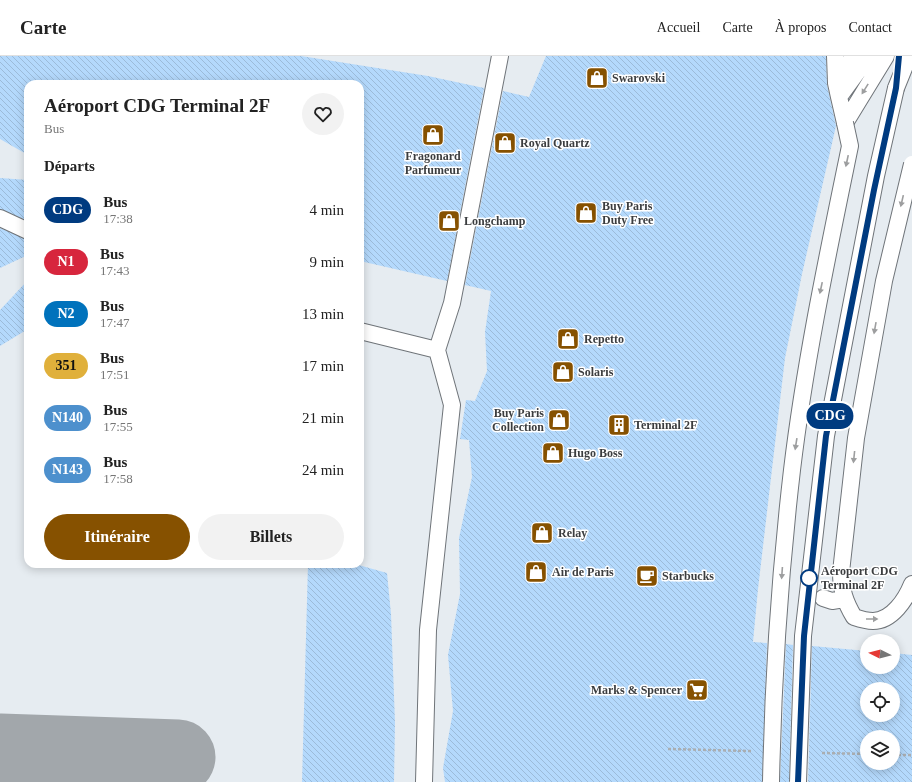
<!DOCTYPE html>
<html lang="fr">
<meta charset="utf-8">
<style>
body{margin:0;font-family:"Times New Roman",serif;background:#f2f2f2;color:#222;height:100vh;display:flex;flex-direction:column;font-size:15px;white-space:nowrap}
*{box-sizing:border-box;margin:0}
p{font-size:13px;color:#767676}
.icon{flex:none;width:22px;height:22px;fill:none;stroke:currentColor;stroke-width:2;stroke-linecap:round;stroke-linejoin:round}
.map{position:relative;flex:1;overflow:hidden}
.sheet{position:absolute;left:24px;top:24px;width:340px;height:488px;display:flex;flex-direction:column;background:#fff;border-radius:12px;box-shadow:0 2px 10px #0003}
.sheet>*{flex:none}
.badge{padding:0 8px;border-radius:13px;font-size:14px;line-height:26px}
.needle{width:26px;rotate:276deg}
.tools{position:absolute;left:860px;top:578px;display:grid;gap:8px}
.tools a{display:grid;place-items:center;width:40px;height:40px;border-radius:50%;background:#fff;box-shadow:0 2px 10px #0003;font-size:20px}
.map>.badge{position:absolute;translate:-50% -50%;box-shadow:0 0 0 2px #fff}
h2{padding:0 20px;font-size:15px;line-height:36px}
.round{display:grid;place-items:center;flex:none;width:42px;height:42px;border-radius:21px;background:#f2f2f2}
.headline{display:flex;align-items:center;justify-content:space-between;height:68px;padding:0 20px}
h1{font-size:19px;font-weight:800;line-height:30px}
.cta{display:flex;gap:8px;margin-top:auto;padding:8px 20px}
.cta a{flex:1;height:46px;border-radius:24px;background:#865100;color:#fff;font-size:16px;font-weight:800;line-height:46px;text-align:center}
.cta a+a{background:#f2f2f2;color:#222}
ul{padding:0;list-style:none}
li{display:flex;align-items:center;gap:12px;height:52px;padding:0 20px}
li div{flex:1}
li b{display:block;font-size:15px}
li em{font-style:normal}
li .badge{min-width:44px;font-weight:700;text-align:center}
header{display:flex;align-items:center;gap:24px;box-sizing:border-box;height:56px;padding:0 20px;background:#fff;border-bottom:1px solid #e0e0e0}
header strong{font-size:19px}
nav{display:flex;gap:22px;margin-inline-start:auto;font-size:14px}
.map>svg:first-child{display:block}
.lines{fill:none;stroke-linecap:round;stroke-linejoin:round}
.taxiway{stroke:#a2a7ab;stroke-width:75}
.building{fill:url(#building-back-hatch);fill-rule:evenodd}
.lane-casing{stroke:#6f7479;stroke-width:18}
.path{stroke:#a9aeb2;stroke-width:2.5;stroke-dasharray:3 2;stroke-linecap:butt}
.lane{stroke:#fff;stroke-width:16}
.lane-bridge-casing{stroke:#6f7479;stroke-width:18;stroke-linecap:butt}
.lane-bridge{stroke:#fff;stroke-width:16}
.oneway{fill:#9d9e9f}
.line-casing{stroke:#fff;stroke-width:9}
.line{stroke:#003b80;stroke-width:6}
.stop-dot{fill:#fff;stroke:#003b80;stroke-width:2}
.labels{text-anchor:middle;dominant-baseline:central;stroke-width:3;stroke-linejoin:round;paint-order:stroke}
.poi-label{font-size:12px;font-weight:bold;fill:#3b3d3f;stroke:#fff;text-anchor:start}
.stop-label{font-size:12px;font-weight:bold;fill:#3b3d3f;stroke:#fff;text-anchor:start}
</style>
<header>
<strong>Carte</strong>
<nav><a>Accueil</a><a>Carte</a><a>À propos</a><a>Contact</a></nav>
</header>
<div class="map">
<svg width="912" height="726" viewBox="0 0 912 726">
<defs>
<pattern id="building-back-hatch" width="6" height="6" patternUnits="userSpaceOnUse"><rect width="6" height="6" fill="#b4d9fc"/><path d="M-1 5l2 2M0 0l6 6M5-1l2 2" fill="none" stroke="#9cbbd9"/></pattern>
</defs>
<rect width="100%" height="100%" fill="#e6ecf1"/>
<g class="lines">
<!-- taxiway -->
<path class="taxiway" d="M0 695 178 701"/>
</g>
<!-- building -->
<path class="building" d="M0 0H301L428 20 484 32 447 225 360 205V28H28V99L0 83Z
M546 0H826L827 29 836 70 802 218 785 302 758 533 753 586 767 587 762 726H445L443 712 453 655 448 599 460 538 459 482 472 421 469 384 460 383 466 344 475 345 487 315 485 276 491 235 465 229 503 35 529 41Z
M0 122 28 124V165L0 153Z
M0 172 28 184V199L0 212Z
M28 224V273L0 290V254Z
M308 508H355L387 517 391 558 395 667 394 726H302Z
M786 588 793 589 789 726H780Z
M812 590 867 595V611H893V597L912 599V726H808ZM867 633H893V659H867ZM867 681H893V707H867Z"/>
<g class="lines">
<!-- lane casing -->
<g class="lane-casing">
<path id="lane" d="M835 0 836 27
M896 32 909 0
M839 41 836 27 853 0
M845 67 886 0
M845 67 839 41 869 0
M0 162 28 175
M360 275 437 294
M841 516C841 534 845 546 854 561 860 563 867 565 873 565 892 565 906 543 912 528
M823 542 832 545 844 543
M424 726 428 574 452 349 437 294 452 247 500 0"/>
</g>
<!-- path -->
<path class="path" d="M668 693 751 695
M822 697 867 698
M893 699H912"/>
<!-- lane -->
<use href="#lane" class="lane"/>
<!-- lane-bridge casing -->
<g class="lane-bridge-casing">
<path id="lane-bridge" d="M841 516 856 382 884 225 912 108
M771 726C773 622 780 517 792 414 805 305 828 197 850 90L845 67
M798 726 803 580 826 380 876 120 896 32"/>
</g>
<!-- lane-bridge -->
<use href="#lane-bridge" class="lane-bridge"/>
</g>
<!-- one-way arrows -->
<defs><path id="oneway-solid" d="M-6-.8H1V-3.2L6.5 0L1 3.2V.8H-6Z"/></defs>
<g class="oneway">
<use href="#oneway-solid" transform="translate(865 33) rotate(122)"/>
<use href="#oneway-solid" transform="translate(847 105) rotate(102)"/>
<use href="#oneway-solid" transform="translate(902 145) rotate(103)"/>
<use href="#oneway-solid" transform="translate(821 232) rotate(102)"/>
<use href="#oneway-solid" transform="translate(875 272) rotate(100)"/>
<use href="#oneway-solid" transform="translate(796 388) rotate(99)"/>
<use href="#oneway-solid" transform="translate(854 401) rotate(96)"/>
<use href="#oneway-solid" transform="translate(782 517) rotate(94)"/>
<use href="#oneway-solid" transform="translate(872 563)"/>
</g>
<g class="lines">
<!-- line casing -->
<g class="line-casing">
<path id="line" d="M798 726 804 580 826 380 874 134 896 32 899 0"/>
</g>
<!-- line -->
<use href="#line" class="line"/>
</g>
<!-- icons -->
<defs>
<g id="shop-square" transform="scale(1.15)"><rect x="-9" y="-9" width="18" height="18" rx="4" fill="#865100" stroke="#fff"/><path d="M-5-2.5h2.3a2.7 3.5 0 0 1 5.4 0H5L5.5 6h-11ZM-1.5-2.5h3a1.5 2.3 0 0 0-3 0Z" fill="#fff"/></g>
<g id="building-square" transform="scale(1.15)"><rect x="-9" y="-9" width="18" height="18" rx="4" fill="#865100" stroke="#fff"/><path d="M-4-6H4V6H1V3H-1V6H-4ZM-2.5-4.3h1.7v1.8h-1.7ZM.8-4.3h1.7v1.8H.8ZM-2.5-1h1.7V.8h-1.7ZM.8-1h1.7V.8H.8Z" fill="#fff"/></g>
<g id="cafe-square" transform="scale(1.15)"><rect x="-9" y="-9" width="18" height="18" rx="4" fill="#865100" stroke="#fff"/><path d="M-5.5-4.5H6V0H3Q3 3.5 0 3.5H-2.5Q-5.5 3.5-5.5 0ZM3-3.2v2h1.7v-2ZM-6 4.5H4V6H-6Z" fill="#fff"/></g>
<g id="supermarket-square" transform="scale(1.15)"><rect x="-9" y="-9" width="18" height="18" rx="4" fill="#865100" stroke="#fff"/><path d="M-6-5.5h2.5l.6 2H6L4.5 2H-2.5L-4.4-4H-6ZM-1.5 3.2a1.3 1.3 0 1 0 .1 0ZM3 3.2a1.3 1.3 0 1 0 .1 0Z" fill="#fff"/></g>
</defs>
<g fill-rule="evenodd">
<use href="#shop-square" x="597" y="22"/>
<use href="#shop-square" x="433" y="79"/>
<use href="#shop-square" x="505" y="87"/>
<use href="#shop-square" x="586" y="157"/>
<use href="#shop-square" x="449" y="165"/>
<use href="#shop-square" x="568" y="283"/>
<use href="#shop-square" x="563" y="316"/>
<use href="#shop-square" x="559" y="364"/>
<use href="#building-square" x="619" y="369"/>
<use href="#shop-square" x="553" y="397"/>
<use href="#shop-square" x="542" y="477"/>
<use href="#shop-square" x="536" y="516"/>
<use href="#cafe-square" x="647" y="520"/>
<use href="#supermarket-square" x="697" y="634"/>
</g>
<!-- markers -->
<circle class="stop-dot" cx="809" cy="522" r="8"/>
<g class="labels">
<!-- poi labels -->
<g class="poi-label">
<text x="612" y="22">Swarovski</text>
<text x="520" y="87">Royal Quartz</text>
<text x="433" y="100" text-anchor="middle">Fragonard<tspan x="433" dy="14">Parfumeur</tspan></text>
<text x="602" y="150">Buy Paris<tspan x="602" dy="14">Duty Free</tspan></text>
<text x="464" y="165">Longchamp</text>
<text x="584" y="283">Repetto</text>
<text x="578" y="316">Solaris</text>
<text x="544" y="357" text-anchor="end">Buy Paris<tspan x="544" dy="14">Collection</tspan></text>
<text x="634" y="369">Terminal 2F</text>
<text x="568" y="397">Hugo Boss</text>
<text x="558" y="477">Relay</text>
<text x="552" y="516">Air de Paris</text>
<text x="662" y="520">Starbucks</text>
<text x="682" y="634" text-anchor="end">Marks &amp; Spencer</text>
</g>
<!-- stop labels -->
<g class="stop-label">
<text x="821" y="515">Aéroport CDG<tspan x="821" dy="14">Terminal 2F</tspan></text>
</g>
</g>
</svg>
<div class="tools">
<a><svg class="needle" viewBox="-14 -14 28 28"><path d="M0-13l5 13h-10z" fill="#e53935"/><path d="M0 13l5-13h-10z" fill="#767676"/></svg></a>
<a><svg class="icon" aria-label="locate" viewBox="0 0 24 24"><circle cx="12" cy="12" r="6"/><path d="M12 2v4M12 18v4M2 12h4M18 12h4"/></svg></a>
<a><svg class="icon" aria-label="layers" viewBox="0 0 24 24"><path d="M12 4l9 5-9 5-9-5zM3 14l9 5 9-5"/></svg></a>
</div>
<b class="badge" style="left:830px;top:360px;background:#003b80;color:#fff">CDG</b>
<section class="sheet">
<div class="headline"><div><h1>Aéroport CDG Terminal 2F</h1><p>Bus</p></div><a class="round"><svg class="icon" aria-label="heart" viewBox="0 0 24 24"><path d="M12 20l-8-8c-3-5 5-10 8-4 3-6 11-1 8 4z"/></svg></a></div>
<h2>Départs</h2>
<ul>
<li><span class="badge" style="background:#003b80;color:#fff">CDG</span><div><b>Bus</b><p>17:38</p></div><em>4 min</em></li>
<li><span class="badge" style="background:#d7263d;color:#fff">N1</span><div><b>Bus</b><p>17:43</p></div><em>9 min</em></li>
<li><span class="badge" style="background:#0072bc;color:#fff">N2</span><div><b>Bus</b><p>17:47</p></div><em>13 min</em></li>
<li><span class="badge" style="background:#e0b03b;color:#111">351</span><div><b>Bus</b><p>17:51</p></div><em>17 min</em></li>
<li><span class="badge" style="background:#4d90cd;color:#fff">N140</span><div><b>Bus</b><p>17:55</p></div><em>21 min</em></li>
<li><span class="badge" style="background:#4d90cd;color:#fff">N143</span><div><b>Bus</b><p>17:58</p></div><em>24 min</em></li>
</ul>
<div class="cta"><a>Itinéraire</a><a>Billets</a></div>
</section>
</div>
